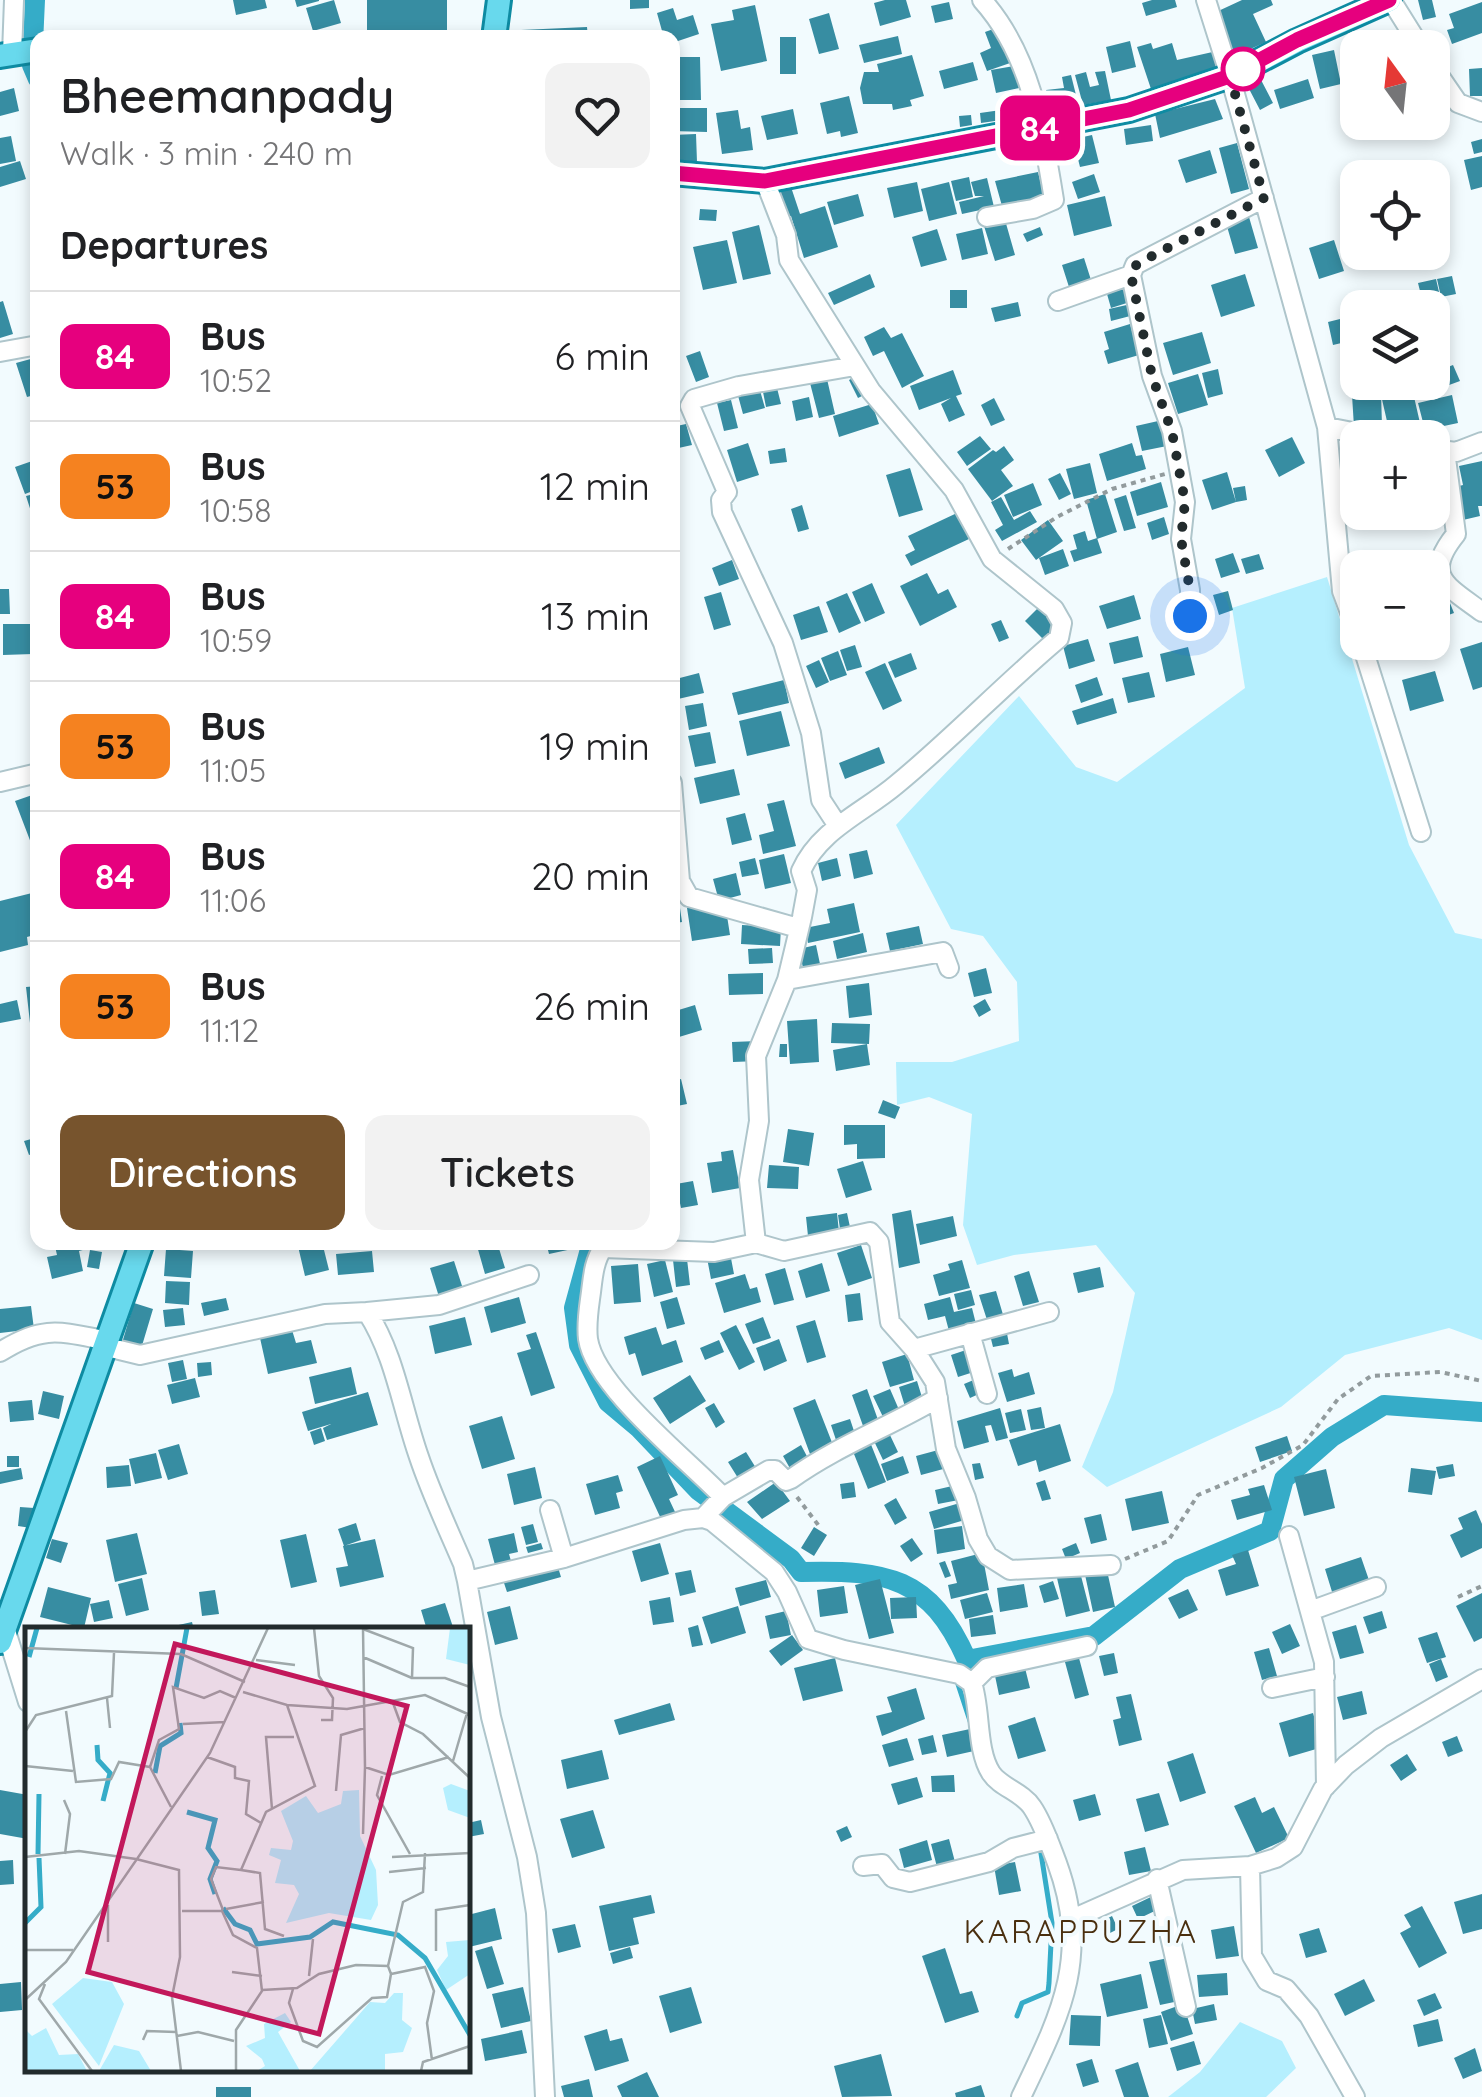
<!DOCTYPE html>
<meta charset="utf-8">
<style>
body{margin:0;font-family:Quicksand,sans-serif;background:#f2f2f2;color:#202124;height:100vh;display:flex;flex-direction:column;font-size:38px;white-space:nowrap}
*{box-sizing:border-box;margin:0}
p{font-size:32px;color:#757577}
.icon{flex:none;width:55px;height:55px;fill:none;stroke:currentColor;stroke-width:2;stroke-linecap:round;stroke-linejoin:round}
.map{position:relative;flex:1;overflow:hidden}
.details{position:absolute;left:30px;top:30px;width:650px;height:1220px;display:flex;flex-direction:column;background:#fff;border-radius:20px;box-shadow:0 5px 15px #0003}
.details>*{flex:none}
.badge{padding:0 20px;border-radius:15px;font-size:35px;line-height:65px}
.needle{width:65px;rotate:345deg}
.fabs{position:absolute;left:1340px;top:30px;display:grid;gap:20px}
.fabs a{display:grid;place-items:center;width:110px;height:110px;border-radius:20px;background:#fff;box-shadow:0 5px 15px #0003;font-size:50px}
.you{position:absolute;width:50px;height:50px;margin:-25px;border:8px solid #fff;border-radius:50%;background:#1a73e8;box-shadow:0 0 0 15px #1a73e833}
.map>.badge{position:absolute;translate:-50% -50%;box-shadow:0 0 0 5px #fff}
h2{padding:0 30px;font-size:38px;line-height:90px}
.round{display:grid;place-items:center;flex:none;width:105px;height:105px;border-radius:20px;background:#f2f2f2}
.summary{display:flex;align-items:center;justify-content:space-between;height:170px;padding:0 30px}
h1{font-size:48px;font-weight:600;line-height:75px}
.action{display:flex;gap:20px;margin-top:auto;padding:20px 30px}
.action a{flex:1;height:115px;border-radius:20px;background:#77542d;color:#fff;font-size:40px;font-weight:600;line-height:115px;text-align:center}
.action a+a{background:#f2f2f2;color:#202124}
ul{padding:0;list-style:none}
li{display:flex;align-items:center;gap:30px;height:130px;padding:0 30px;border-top:2px solid #e0e0e0}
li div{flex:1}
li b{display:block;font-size:38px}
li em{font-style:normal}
li .badge{min-width:110px;font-weight:700;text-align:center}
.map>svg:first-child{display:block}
.green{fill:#b5effe}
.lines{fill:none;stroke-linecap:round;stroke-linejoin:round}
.stream{stroke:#35acc8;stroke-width:5}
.canal{stroke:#35acc8;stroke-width:20}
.building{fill:#378da2}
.minor-casing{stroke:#aec5cb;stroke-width:22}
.major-casing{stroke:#0e8ba2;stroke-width:28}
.path{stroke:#929b9d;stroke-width:4;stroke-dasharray:5 5;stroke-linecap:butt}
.minor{stroke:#fff;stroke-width:18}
.major{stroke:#68d9ed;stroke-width:22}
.line-casing{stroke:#fff;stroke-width:22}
.line{stroke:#e6007e;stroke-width:15}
.walk{stroke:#222b2d;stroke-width:10;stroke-dasharray:0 18}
.stop-dot{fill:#fff;stroke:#e6007e;stroke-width:5}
.labels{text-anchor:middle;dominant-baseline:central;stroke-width:8;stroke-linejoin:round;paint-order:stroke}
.quarter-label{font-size:32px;letter-spacing:2.5px;fill:#4a2f0f;stroke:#f2fbfe}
.inset-river{fill:none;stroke:#35acc8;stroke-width:5}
.inset-road{fill:none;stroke:#9fa8aa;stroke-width:2.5}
.view{fill:#c2185b;fill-opacity:0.15;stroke:#c2185b;stroke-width:5}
.inset-edge{fill:none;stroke:#222b2d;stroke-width:5}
</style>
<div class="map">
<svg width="1482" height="2097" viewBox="0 0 1482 2097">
<rect width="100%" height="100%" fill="#f2fbfe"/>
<!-- green -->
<path class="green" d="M1327 577 1409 845 1455 933 1482 939V1340L1449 1328 1345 1355 1281 1407 1107 1487 1082 1467 1113 1392 1135 1293 1096 1245 1014 1255 977 1265 963 1225 972 1114 929 1097 897 1105 896 1062H952L1019 1041 1017 982 983 936 951 929 896 825 1019 696 1076 767 1117 782 1245 688 1232 608Z
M1240 2022 1282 2041 1296 2068 1266 2097H1168L1200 2072Z"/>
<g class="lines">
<!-- stream -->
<path class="stream" d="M956 1678 971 1724
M1017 2016 1022 2003 1048 1992 1049 1983 1052 1923 1040 1847"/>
<!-- canal -->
<path class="canal" d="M35 0 32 65 38 79
M592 1242 574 1308 579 1345 608 1402 639 1428 699 1491 791 1559 801 1572C886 1570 930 1576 967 1660L1094 1636 1180 1569 1270 1531 1284 1479 1332 1437 1384 1405 1482 1412"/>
</g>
<!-- building -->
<path class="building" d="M233 0H265L267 8 236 15Z
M295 0H319V1L297 7Z
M334 0 341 23 313 31 306 8Z
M367 0H447V30L367 31Z
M630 0H649V8L630 9Z
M885 0H906L911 17 880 26 874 3Z
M1152 0H1175L1177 7 1146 16 1142 3Z
M1242 0H1271L1273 5 1253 14 1266 42 1235 56 1214 13Z
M1418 0H1432L1436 17 1423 20Z
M949 2 953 19 935 23 931 6Z
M1482 2V33L1452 44 1447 30 1454 28 1449 14Z
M755 5 767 61 721 71 711 24 734 20 732 10Z
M673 8 677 20 693 15 699 34 672 43V38H664L657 13Z
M829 13 839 49 819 54 809 19Z
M587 27 588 38H522L521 30Z
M999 27 1013 62 987 71 980 53 991 48 985 32Z
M1408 30 1411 48H1379L1377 36Z
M898 36 902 54 864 63 859 45Z
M780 37H796V74H780Z
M1130 41 1136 67 1112 73 1106 47Z
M1151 43 1153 49 1172 43 1177 60 1217 51 1224 72 1153 95 1137 47Z
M1334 50 1341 84 1320 89 1312 55Z
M912 55 924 96 910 100 912 106 893 110 892 104H863L860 88 864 72H879L877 64Z
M675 57H700L701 100H672Z
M973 62 978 80 944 89 939 71Z
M1358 62V115L1357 116 1345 79 1353 77 1349 64Z
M1014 66 1019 88 996 93 991 70Z
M1482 68V96H1470L1469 69Z
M1105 71 1111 100 1083 105 1075 75 1086 72 1090 87 1099 85 1095 72Z
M1071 75 1078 103 1051 109 1046 90 1064 88 1062 77Z
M1260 78 1273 103 1260 110 1247 85Z
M1308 79 1314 98 1280 109 1274 90Z
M14 88 19 111 0 116V92Z
M849 96 858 133 841 137 840 131 827 134 820 103Z
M1215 99 1223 119 1160 138 1155 114Z
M672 108H707V132L672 131Z
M793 109 798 134 767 140 761 116Z
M738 110 741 129 750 127 753 150 722 154 716 113Z
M1001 110 1002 120 981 123 980 113Z
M971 115 972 125 960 127 959 116Z
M1151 125 1153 141 1126 145 1124 129Z
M696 134 697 162H672V135Z
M1092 135 1099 163 1080 167 1077 155 1060 159 1056 143Z
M11 136 16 161 0 164V138Z
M1482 139V152L1474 154 1471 142Z
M1237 143 1249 189 1231 194 1219 148Z
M1210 150 1217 173 1186 183 1178 160Z
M1482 156V187L1471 190 1464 160Z
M32 159H38V201H33Z
M20 161 26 179 0 187V167Z
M1038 172 1044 197 1002 206 995 181Z
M1094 174 1100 192 1078 199 1072 182Z
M969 177 973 197 956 201 951 181Z
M987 178 994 207 962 214 959 202 984 196H975L971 182Z
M917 182 923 211 894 218 887 188Z
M949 182 957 214 929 221 921 189Z
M790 184 800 214 825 206 838 247 804 258 791 216 781 219 772 190Z
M858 194 864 216 834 225 827 202Z
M1105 196 1112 226 1074 236 1067 205Z
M700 209 717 210 716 221 699 220Z
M1249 217 1258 248 1235 254 1226 223Z
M1005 220 1015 255 995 261 984 226Z
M759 225 771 274 743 280 732 232Z
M1040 227 1043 235 1027 242 1023 234Z
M982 228 988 254 962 260 956 234Z
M937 229 947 260 921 267 912 237Z
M727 240 737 283 703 290 693 247Z
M1334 240 1344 271 1319 279 1309 248Z
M1084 258 1091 280 1069 287 1062 265Z
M870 274 875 287 834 305 828 293Z
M1245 274 1255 306 1221 317 1211 285Z
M1452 276 1456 294 1441 297 1437 279Z
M1436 279 1439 292 1421 295 1418 283Z
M1126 288 1130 302 1111 308 1107 294Z
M950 290H967V308H950Z
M3 301 13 334 0 338V302Z
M1018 302 1021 316 995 322 991 308Z
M1131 304 1134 315 1111 321 1109 309Z
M1348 317 1354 340 1333 345 1328 322Z
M1130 324 1135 342 1150 337 1139 355 1108 364 1104 351 1109 349 1104 332Z
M884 327 891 338 902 333 924 376 902 388 884 351 873 356 864 337Z
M1202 332 1211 363 1173 375 1163 343Z
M700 351 709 377 696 382 686 356Z
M38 357V394L27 397 16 363Z
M1453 365 1460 381 1441 388 1435 372Z
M1218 369 1223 394 1208 398 1202 373Z
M953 370 962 394 956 396 965 415 949 422 941 404 951 398 919 410 910 386Z
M1198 374 1208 405 1178 414 1168 383Z
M857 376 866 394 858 398 849 380Z
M827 379 835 414 819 418 810 383Z
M776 384 781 404 766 407 762 387Z
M759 387 765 408 743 414 737 392Z
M1412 388 1420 423 1389 430 1381 395Z
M1381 393 1382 426 1354 427 1352 395Z
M1452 395 1458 423 1425 430 1418 403Z
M809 397 813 417 796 421 792 401Z
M994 398 1005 420 991 426 981 405Z
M731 400 738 428 724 431 717 403Z
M872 404 879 424 839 437 833 416Z
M1167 419 1172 445 1142 451 1136 426Z
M686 424 692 445 674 449 672 427Z
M980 436 991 449 967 466 957 452Z
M1292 437 1305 463 1279 477 1265 450Z
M748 443 759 475 737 482 727 450Z
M1132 443 1136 456 1142 455 1146 469 1107 481 1099 454Z
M1004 446 1014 460 1001 470 1013 486 992 501 968 469 993 450 996 452Z
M785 448 787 462 770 464 768 451Z
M38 459V489L25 494 15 467Z
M1482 461V506H1478L1480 516 1463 520 1455 487 1463 485 1459 466Z
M1090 463 1097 493 1074 499 1066 469Z
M910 468 923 510 899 517 886 475Z
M1227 472 1236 502 1212 510 1202 480Z
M1060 473 1071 494 1059 500 1048 479Z
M1161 482 1168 507 1137 516 1130 492Z
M1033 483 1042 505 1013 517 1004 495Z
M1245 486 1247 500 1236 502 1233 488Z
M1440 486 1449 516 1408 528 1403 512H1432V488Z
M38 493V530H37L26 496Z
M1105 494 1117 532 1097 539 1086 500Z
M1126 495 1136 528 1124 531 1114 499Z
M1001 497 1014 520 1030 511 1037 522 1002 541 995 530 1003 525 991 502Z
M802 505 809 529 798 532 791 509Z
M957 513 969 539 911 566 905 555 915 550 908 536Z
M1164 517 1169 534 1152 540 1147 523Z
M1048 520 1063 541 1036 560 1021 540Z
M1085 531 1088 541 1097 538 1102 553 1074 562 1070 551 1077 549 1073 535Z
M1063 549 1069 566 1045 575 1039 558Z
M1233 553 1240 572 1221 578 1215 559Z
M1259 554 1264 569 1246 574 1241 559Z
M732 560 739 579 719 586 712 568Z
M927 573 938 594 948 589 957 607 920 626 900 586Z
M1438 573 1454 613 1432 621V575Z
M872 583 885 613 865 622 852 592Z
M0 589H9L10 614H0Z
M1228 591 1233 610 1219 615 1213 595Z
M721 592 731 625 714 630 704 597Z
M847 593 861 623 839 633 826 602Z
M1134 595 1141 619 1107 629 1099 606Z
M1042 604 1060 622 1043 639 1025 621Z
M819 606 828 632 801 640 793 615Z
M1001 620 1009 638 999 642 991 624Z
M3 624H33V654L3 655Z
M1138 636 1143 657 1114 664 1109 643Z
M1088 639 1095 661 1069 669 1063 646Z
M1482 642V687L1473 690 1460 649Z
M855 645 862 667 847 671 840 650Z
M1188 647 1195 675 1166 682 1160 654Z
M838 651 847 675 830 681 821 658Z
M911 653 917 669 895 678 888 662Z
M819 660 829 682 816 688 806 666Z
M885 663 902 701 883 710 865 672Z
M1435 671 1444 701 1410 711 1402 680Z
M1149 672 1155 697 1128 703 1122 678Z
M699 673 704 693 678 699 672 680Z
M1097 677 1103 695 1081 703 1075 685Z
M784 680 789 703 738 715 732 693Z
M1113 698 1117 713 1077 725 1072 711Z
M703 703 707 726 689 730 685 706Z
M781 711 790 746 747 756 739 721Z
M710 732 716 763 695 767 688 736Z
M879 747 885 763 845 779 839 763Z
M734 769 740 795 700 804 694 778Z
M38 793V840L31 843 15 801Z
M784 800 796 846 763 854 759 835 774 831 767 804Z
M745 813 752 840 732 845 726 818Z
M867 850 873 874 854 879 849 854Z
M784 854 791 883 765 889 759 860Z
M755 858 759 874 742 877 739 862Z
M837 858 841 876 822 881 818 863Z
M736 873 741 895 719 901 713 879Z
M36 892 38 934 27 937 28 945 0 952V901Z
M725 903 730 935 692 941 687 908Z
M854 903 860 932 808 943 805 928 830 923 827 909Z
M680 908 682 922 676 923 679 939 672 940V910Z
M742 925 781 927 780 946 741 944Z
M919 926 923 944 890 951 886 933Z
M863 933 867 952 837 959 833 941Z
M816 945 820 964 803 968 799 949Z
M772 948 773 963 749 964 748 949Z
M986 968 992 993 974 997 968 973Z
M763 973V994L729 995 728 974Z
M869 983 872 1015 849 1018 846 986Z
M38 986V1022L30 1023 26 987Z
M985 999 991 1010 979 1017 973 1006Z
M17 1000 21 1019 0 1023V1004Z
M695 1005 702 1030 679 1037 672 1012Z
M817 1019 819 1062 790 1064 787 1021Z
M832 1023 870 1024 869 1044 831 1043Z
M758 1041 759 1061 733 1062 732 1042Z
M780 1044H787V1057H779Z
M867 1044 870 1065 836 1071 833 1050Z
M681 1079 687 1104 672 1107V1081Z
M883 1100 900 1107 895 1119 878 1113Z
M844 1125H885V1158L857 1159V1144L844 1145Z
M788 1129 814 1133 809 1166 783 1162Z
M672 1130H676L680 1167H672Z
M35 1138 38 1152 29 1155 24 1141Z
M733 1150 740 1188 712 1193 707 1163 722 1161 721 1152Z
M863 1161 872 1190 846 1198 837 1169Z
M769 1165 799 1167 798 1189 767 1188Z
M693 1181 698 1205 681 1208 676 1184Z
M911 1210 920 1263 899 1268 892 1214Z
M837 1213 839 1232 808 1236 806 1217Z
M847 1213 850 1227 840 1229 838 1215Z
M953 1216 957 1236 920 1245 916 1224Z
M54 1242H89L90 1248 79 1251 83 1271 52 1279 47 1257 57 1255Z
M297 1242H322L329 1270 305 1276Z
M486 1242H497L505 1268 485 1274 477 1246Z
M546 1242H585L586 1246 549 1254Z
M861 1245 872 1278 848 1286 837 1253Z
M166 1249 193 1251 191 1278 164 1276Z
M90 1250 102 1252 99 1269 87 1267Z
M686 1250 690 1285 676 1287 672 1251Z
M372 1251 374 1272 338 1275 336 1254Z
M730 1253 734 1274 711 1279 707 1258Z
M665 1260 673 1292 654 1297 647 1264Z
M962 1260 970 1288 939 1296 933 1275 950 1270 948 1264Z
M454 1261 464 1292 440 1300 430 1268Z
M822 1263 830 1291 806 1298 798 1271Z
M638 1264 641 1302 614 1304 611 1266Z
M1100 1267 1104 1287 1078 1293 1073 1273Z
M785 1268 794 1300 774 1305 765 1274Z
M1029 1271 1039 1302 1023 1306 1014 1276Z
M745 1274 750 1289 757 1287 761 1302 724 1313 715 1283Z
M166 1281 190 1282 189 1305 165 1303Z
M971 1290 975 1305 958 1310 954 1294Z
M996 1291 1004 1318 988 1323 979 1295Z
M860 1293 863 1320 848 1322 845 1295Z
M519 1297 526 1323 491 1333 484 1307Z
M677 1297 685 1324 667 1329 660 1302Z
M950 1297 954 1312 972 1308 976 1324 949 1331 945 1316 928 1320 924 1304Z
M226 1298 229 1310 204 1316 201 1303Z
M134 1303 153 1309 141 1349 122 1343Z
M31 1306 34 1329 0 1333V1309Z
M183 1308 185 1325 165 1327 163 1310Z
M465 1317 472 1345 435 1354 429 1326Z
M763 1317 771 1338 753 1344 745 1324Z
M815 1320 826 1357 807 1363 796 1326Z
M1005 1323 1009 1344 993 1347 988 1327Z
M736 1325 755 1362 739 1370 720 1333Z
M656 1327 662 1345 676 1340 683 1362 642 1376 635 1353 629 1355 624 1337Z
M292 1330 296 1343 311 1340 317 1363 268 1374 260 1338Z
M536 1332 555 1388 531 1396 517 1353 531 1349 526 1335Z
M779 1339 787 1361 764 1371 756 1348Z
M719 1340 724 1352 705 1360 700 1348Z
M972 1348 980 1370 958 1377 951 1355Z
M907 1354 914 1380 890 1387 882 1362Z
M183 1360 187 1379 172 1382 168 1363Z
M211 1362 212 1375 198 1377 197 1363Z
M351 1367 357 1394 315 1404 309 1377Z
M1012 1369 1014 1377 1029 1372 1035 1394 1007 1402 998 1373Z
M690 1375 706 1401 670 1424 653 1398Z
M195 1378 200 1397 172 1404 167 1385Z
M976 1379 981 1393 970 1398 964 1384Z
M917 1381 925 1407 907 1413 899 1387Z
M867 1389 882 1431 867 1437 852 1395Z
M890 1389 900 1412 884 1419 873 1396Z
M43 1391 64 1396 59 1419 38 1414Z
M368 1392 378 1425 327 1440 323 1428 331 1424 308 1431 302 1412Z
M815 1399 833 1445 810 1454 793 1408Z
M32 1400 34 1420 10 1422 8 1402Z
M714 1403 725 1422 716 1428 705 1408Z
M1041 1407 1045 1428 1031 1430 1027 1410Z
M1000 1408 1008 1438 996 1441 991 1425 985 1426 989 1442 964 1449 957 1421Z
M1021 1409 1026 1430 1010 1433 1005 1413Z
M502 1416 515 1459 482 1469 469 1426Z
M850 1419 857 1440 838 1446 831 1425Z
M1060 1424 1071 1461 1039 1472 1036 1460 1018 1466 1009 1440Z
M321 1428 325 1441 314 1445 310 1432Z
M889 1433 898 1452 883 1460 874 1441Z
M1287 1436 1292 1451 1260 1462 1255 1447Z
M870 1442 886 1482 868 1489 852 1449Z
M179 1444 188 1474 168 1480 158 1450Z
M801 1445 810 1462 792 1472 783 1456Z
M942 1449 947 1468 921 1475 916 1456Z
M746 1452 756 1468 738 1478 728 1462Z
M156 1453 162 1478 135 1484 129 1459Z
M7 1456H19V1467H7Z
M660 1456 678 1495 669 1499 676 1514 662 1521 637 1467Z
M903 1456 909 1473 887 1481 881 1464Z
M980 1463 984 1478 975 1480 972 1464Z
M1453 1464 1455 1476 1439 1479 1436 1467Z
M129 1465 131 1486 107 1488 106 1467Z
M535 1467 542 1498 514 1505 507 1474Z
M21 1468 23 1479 0 1484V1472Z
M1411 1468 1436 1471 1432 1495 1408 1492Z
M1326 1469 1335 1508 1304 1516 1294 1477Z
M618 1475 623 1491 616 1493 620 1508 595 1515 586 1484Z
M1045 1480 1051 1499 1042 1501 1036 1483Z
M776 1482 790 1501 762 1519 747 1502Z
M854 1482 856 1497 842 1499 840 1484Z
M965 1483 969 1498 938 1504 935 1490Z
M1264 1485 1272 1510 1237 1520 1231 1500 1250 1495 1248 1489Z
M1162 1491 1169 1523 1132 1531 1125 1499Z
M896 1498 907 1518 895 1525 884 1505Z
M970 1500 975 1517 934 1529 929 1512Z
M20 1507 34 1508 31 1528 18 1526Z
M1476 1510 1482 1524V1548L1461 1558 1450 1535 1463 1529 1458 1518Z
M1101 1514 1107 1540 1091 1544 1084 1518Z
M356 1523 361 1540 344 1546 338 1529Z
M533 1524 538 1542 526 1545 521 1527Z
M962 1526 965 1549 937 1554 934 1530Z
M814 1527 827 1535 814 1556 801 1548Z
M137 1533 147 1574 115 1582 106 1540Z
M514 1533 518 1552 509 1554 511 1561 495 1565 488 1539Z
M306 1534 317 1582 291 1588 280 1540Z
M912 1538 923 1554 911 1562 900 1546Z
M52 1539 68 1543 61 1563 46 1558Z
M375 1539 384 1577 340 1587 336 1568 348 1566 343 1546Z
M541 1543 543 1549 528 1553 526 1547Z
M660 1543 669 1574 641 1582 632 1551Z
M1076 1543 1080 1553 1066 1559 1062 1549Z
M1248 1550 1259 1586 1226 1596 1218 1570 1236 1564 1232 1555Z
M982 1553 989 1590 951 1599 948 1585 957 1583 951 1561Z
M1361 1557 1370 1583 1333 1595 1325 1569Z
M945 1561 951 1576 945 1578 939 1563Z
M557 1564 561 1577 507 1592 503 1580Z
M1106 1566 1115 1607 1093 1612 1084 1570Z
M691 1570 696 1592 680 1596 675 1573Z
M1080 1572 1090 1611 1066 1617 1057 1578Z
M142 1578 149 1610 126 1616 118 1584Z
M880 1579 894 1633 869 1639 855 1585Z
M766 1580 771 1597 740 1606 735 1588Z
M1053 1581 1059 1599 1044 1603 1039 1586Z
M1024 1584 1028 1607 1000 1612 997 1588Z
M844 1586 848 1613 820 1617 817 1590Z
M48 1587 91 1598 84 1628 40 1617Z
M1188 1589 1198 1610 1179 1619 1168 1598Z
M215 1590 219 1614 202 1616 199 1592Z
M987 1593 993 1612 965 1619 960 1600Z
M1482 1593V1638L1474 1642 1456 1606Z
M670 1597 674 1622 653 1625 649 1601Z
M916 1597 917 1618 891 1619 890 1598Z
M109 1600 113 1618 94 1622 90 1604Z
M445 1603 454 1630H427L421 1610Z
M510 1606 518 1639 495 1645 487 1612Z
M738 1606 746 1633 711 1644 702 1617Z
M786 1611 791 1635 770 1639 765 1616Z
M1382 1611 1387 1628 1369 1634 1363 1617Z
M993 1615 996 1634 971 1637 969 1619Z
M192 1622 194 1630H165V1628Z
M1290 1624 1300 1646 1282 1654 1272 1632Z
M698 1625 703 1645 692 1647 688 1628Z
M1356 1625 1364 1653 1340 1659 1332 1632Z
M1437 1632 1446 1657 1427 1663 1418 1638Z
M792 1635 803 1650 781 1666 769 1651Z
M1076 1647 1089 1695 1075 1699 1062 1651Z
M1269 1648 1277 1676 1262 1680 1254 1652Z
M1114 1653 1118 1673 1104 1676 1099 1656Z
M835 1658 843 1691 803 1701 794 1668Z
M1441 1659 1448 1677 1436 1682 1429 1664Z
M1024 1664 1030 1688 999 1695 994 1671Z
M916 1688 925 1719 882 1736 876 1716 892 1712 887 1697Z
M1362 1691 1367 1714 1343 1720 1337 1697Z
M1131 1694 1142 1740 1119 1746 1113 1720 1121 1718 1116 1697Z
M670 1703 675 1720 619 1735 614 1720Z
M1313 1713 1323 1747 1289 1757 1279 1723Z
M1035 1717 1046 1751 1018 1759 1008 1726Z
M970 1729 974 1751 947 1757 942 1735Z
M933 1735 937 1752 922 1755 918 1739Z
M1457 1736 1463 1751 1448 1757 1442 1742Z
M907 1738 914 1760 889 1767 882 1745Z
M602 1750 609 1779 567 1789 561 1760Z
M1193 1753 1206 1793 1180 1802 1167 1762Z
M1407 1754 1417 1770 1401 1781 1390 1765Z
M954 1775 955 1792H932L931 1776Z
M917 1777 923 1797 898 1805 891 1784Z
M0 1790 28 1795V1839L0 1834Z
M1159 1793 1169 1825 1145 1832 1136 1799Z
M1095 1794 1101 1815 1079 1821 1073 1800Z
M1255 1797 1262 1813 1274 1807 1289 1838 1256 1853 1234 1806Z
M593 1810 605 1848 572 1858 560 1819Z
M481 1820 484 1834 468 1837V1823Z
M847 1826 852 1837 841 1842 836 1831Z
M949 1839 955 1862 937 1867 931 1844Z
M927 1840 932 1860 904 1868 899 1849Z
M1145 1847 1151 1871 1129 1875 1124 1852Z
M13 1860 14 1884 0 1885V1861Z
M1015 1862 1021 1891 999 1895 994 1866Z
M1482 1894V1929L1463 1934 1454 1902Z
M651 1895 655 1913 633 1918 639 1944 609 1951 599 1906Z
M1155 1895 1161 1908 1138 1919 1132 1906Z
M1422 1906 1447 1953 1419 1968 1400 1933 1411 1927 1404 1915Z
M495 1908 502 1939 469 1947 468 1915Z
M1112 1916 1118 1929 1104 1936 1098 1923Z
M575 1924 581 1947 558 1953 552 1929Z
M1234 1926 1239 1956 1216 1959 1211 1930Z
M1319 1928 1327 1952 1306 1958 1299 1934Z
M492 1946 504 1984 487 1989 475 1951Z
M630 1947 633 1958 613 1964 610 1953Z
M945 1948 960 1994 972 1991 979 2012 945 2023 922 1956Z
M1168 1958 1179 2001 1160 2005 1149 1962Z
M1227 1973 1228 1995 1199 1997 1197 1975Z
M1141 1974 1148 2008 1107 2017 1100 1984Z
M1364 1979 1375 2001 1345 2016 1334 1994Z
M21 1982 22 2010 0 2012V1984Z
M523 1987 531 2021 501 2028 492 1994Z
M691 1987 702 2023 670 2033 659 1996Z
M1435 1993 1442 2008 1424 2016 1417 2000Z
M1183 2004 1193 2034 1171 2041 1161 2012Z
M1214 2004 1217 2020 1195 2024 1192 2009Z
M1071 2015 1101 2016 1100 2046 1069 2045Z
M1161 2015 1168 2044 1149 2048 1143 2019Z
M1438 2019 1443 2041 1418 2047 1413 2025Z
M607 2029 610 2041 622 2038 629 2061 595 2071 584 2036Z
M522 2030 527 2053 485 2061 481 2039Z
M1194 2041 1201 2064 1177 2071 1170 2048Z
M1475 2048 1482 2071 1463 2079 1454 2058Z
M881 2054 892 2096 842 2097 834 2066Z
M1092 2059 1099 2082 1083 2087 1076 2064Z
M1138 2062 1149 2097H1124L1115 2070Z
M647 2072 659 2097H622L617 2086Z
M589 2079 593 2097H564L561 2086Z
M981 2085 985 2097H956L955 2093Z
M216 2087H251V2097H216Z"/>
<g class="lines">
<!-- minor casing -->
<g class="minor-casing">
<path id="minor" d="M982 0C1030 53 1043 130 1054 200L1033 209 987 217
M1206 0 1230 76 1327 427 1383 438
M1391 0 1421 48
M12 54 14 0
M1432 65 1458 103 1482 112
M765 181 786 235 789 260 871 391 954 490 992 559 1054 609 1062 623 1059 638C1003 685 953 738 897 784 863 813 820 829 801 871L807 890 802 917 787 980 756 1056 759 1121 749 1180 756 1243 784 1251 870 1232 879 1242 890 1322 914 1349 935 1382 946 1449 966 1498 978 1539 988 1556 1010 1570 1111 1565
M1058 301 1131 275
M0 352 38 345
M1327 427 1342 591 1358 634
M1432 449 1456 452 1482 442
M1445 451 1456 534C1422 576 1447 586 1482 612
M1190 616V590L1181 539 1185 502 1172 431 1152 376 1131 275 1135 265 1152 256 1264 198
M1361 642 1421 832
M0 782 38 773
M672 783 680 881 689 897 798 928
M838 826 821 800 811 733 783 643 722 512 721 500 727 492 690 406 694 399 739 386 855 366
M787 980 943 952 949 968
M367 1312 439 1305 529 1275
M970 1333 987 1394
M107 1347 140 1355 325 1314 367 1312C395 1355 402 1409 419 1457 431 1493 448 1529 463 1564L467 1581 491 1717 527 1857 536 1913 545 2097
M914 1349 1049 1312
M0 1352C44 1324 61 1332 109 1341
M723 1497 769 1470H775L786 1481 791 1479C837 1446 889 1427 938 1398
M550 1510 564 1558
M703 1518 723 1497C688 1460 595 1387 588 1339 586 1323 589 1307 591 1292 593 1276 594 1261 603 1248L714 1252 756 1243
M1289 1536 1324 1662 1326 1786
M467 1581 564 1558 684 1520 703 1518 712 1521 774 1572 787 1592 808 1639 844 1650 959 1674 972 1683C981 1709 976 1750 991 1773 1000 1787 1022 1792 1032 1807 1043 1823 1050 1845 1057 1863 1091 1956 1061 2014 1021 2097
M1310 1611 1376 1587
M5 1628 28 1702
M972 1683 987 1668 1087 1646
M1272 1688 1325 1677
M863 1866 882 1864 893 1878 910 1882 989 1862 1013 1848 1048 1839
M1250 1866 1252 1956 1267 1981 1286 1989 1309 2016 1355 2097
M1157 1879 1186 2007
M1070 1920 1183 1870 1250 1866 1276 1858 1293 1847 1323 1789 1346 1765 1381 1738 1482 1679"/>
</g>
<!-- major casing -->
<g class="major-casing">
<path id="major" d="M494 38 499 0
M0 56 38 50
M672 173 765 181 1129 110 1230 76 1297 41 1389 0
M0 1642 142 1242"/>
</g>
<!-- path -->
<path class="path" d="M1008 549 1057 517 1112 489 1165 474
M797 1497 819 1526
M1125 1559 1168 1541 1198 1495 1262 1468 1303 1445 1338 1399 1371 1376 1440 1372 1482 1381
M1458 1597 1482 1586"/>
<!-- minor -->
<use href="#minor" class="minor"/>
<!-- major -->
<use href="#major" class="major"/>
</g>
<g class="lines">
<!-- line casing -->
<g class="line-casing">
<path id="line" d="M672 173 765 181 1129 110 1230 76 1297 40 1389 0"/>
</g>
<!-- line -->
<use href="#line" class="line"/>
<!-- walk -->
<path class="walk" d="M1190 616V590L1181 539 1185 502 1172 432 1152 376 1131 275 1135 266 1152 256 1264 198 1230 76 1243 69"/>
</g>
<!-- markers -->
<circle class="stop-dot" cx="1243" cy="69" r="20"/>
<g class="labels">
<!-- quarter labels -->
<g class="quarter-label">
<text x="1081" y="1931">KARAPPUZHA</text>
</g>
</g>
<!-- overview -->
<g transform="translate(25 1627)">
<rect width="445" height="445" fill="#f2fbfe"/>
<path d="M425 1H445V38L421 32ZM426 157 445 164V191L423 183 418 161ZM334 163 335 209 351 243 353 278 346 293 304 286 261 296 274 267 269 258 250 256 256 233 244 228 246 221 266 223 268 214 256 184 281 169 293 186 316 177 318 164ZM445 313V347L421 363 412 343 423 329 421 315ZM58 351 87 355 99 377 74 439 27 377ZM369 366H378L377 393 387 401 378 425 360 427V444H285L345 375 360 376ZM260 386 266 395 253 405 275 444H232L240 439 237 432 221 419 240 411 239 397ZM21 401 34 428 53 427 62 444H0V402L7 409ZM89 418 114 424 126 444H74Z" fill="#b5effe"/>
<path class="inset-river" d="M4 30 12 1M151 61 162 1M72 118 73 133 85 146 78 174M130 146 135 119 156 106 155 96M162 185 190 193 183 221 192 234 185 252 190 267M13 227 14 167M198 281 210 297 225 303 232 317 285 310 308 295 373 308 400 331 445 408M0 296 16 280 14 231"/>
<path class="inset-road" d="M289 1 294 49 308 71 307 93H296M338 1 340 140 364 148 424 130M338 2 388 21 387 51H420L445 60M0 21 156 27 220 55M338 30 387 51M231 33 270 38M218 65 262 78 322 82 400 68 445 88M82 71 85 101M368 76 375 95 398 107 445 151M41 84 51 155 86 152 94 135 125 140M158 97 200 95M0 105 11 88 87 69 89 26M182 130 210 140V151L224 154 221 187 236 196M428 134 442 86M0 139 48 144M125 140 134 113 154 102 148 60 179 71 195 64 211 71M125 140 146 180M357 149 352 168 385 227M311 164 316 108 340 101M39 173 45 187 40 227M247 182 241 110H269M338 207 340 140M0 230 54 224 111 232M367 230 445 226M111 232 154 243 155 330 147 370 156 444M364 245 401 241M201 282 239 275M198 283 186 252 191 240 216 243M157 284H197L208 308 232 321 237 364 211 403V444M259 309 240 302 235 246 216 243 241 185 290 159 262 78M83 315V278M0 323H48M411 324V283L445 278M363 339 378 275 398 265 400 226M207 345 237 349M284 349 288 312M20 357 14 372 67 444M268 362 264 376 278 414 292 420 347 371 362 370 366 347M237 363 272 361 294 347 331 338 363 339 366 347 400 340 409 364 402 396 407 433M0 373 41 335 185 126 243 1M152 409 173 405 209 414M118 413 122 404 151 405M396 444 398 435 445 419"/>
<path class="view" d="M150 17 382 79 294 407 63 345Z"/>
<rect width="445" height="445" class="inset-edge"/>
</g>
</svg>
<div class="fabs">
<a><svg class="needle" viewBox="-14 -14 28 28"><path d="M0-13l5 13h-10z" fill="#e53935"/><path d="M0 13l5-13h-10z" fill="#757577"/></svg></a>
<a><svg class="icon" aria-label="locate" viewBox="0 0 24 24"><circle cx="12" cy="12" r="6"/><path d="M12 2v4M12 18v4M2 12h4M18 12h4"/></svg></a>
<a><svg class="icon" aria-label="layers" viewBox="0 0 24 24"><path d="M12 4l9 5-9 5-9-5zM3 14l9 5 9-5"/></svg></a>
<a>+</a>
<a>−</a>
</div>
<div class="you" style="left:1190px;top:616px"></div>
<b class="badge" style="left:1040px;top:128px;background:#e6007e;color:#fff">84</b>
<section class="details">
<div class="summary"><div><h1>Bheemanpady</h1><p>Walk · 3 min · 240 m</p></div><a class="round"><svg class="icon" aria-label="heart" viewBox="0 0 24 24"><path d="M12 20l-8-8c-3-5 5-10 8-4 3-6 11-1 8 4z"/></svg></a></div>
<h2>Departures</h2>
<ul>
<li><span class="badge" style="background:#e6007e;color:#fff">84</span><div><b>Bus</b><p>10:52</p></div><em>6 min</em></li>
<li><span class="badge" style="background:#f58220;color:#111">53</span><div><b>Bus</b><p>10:58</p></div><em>12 min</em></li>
<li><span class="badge" style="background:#e6007e;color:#fff">84</span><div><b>Bus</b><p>10:59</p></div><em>13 min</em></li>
<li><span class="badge" style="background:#f58220;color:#111">53</span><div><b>Bus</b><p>11:05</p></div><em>19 min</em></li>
<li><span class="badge" style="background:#e6007e;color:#fff">84</span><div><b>Bus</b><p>11:06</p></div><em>20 min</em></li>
<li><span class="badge" style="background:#f58220;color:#111">53</span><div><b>Bus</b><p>11:12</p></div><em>26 min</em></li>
</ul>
<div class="action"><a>Directions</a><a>Tickets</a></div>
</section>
</div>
